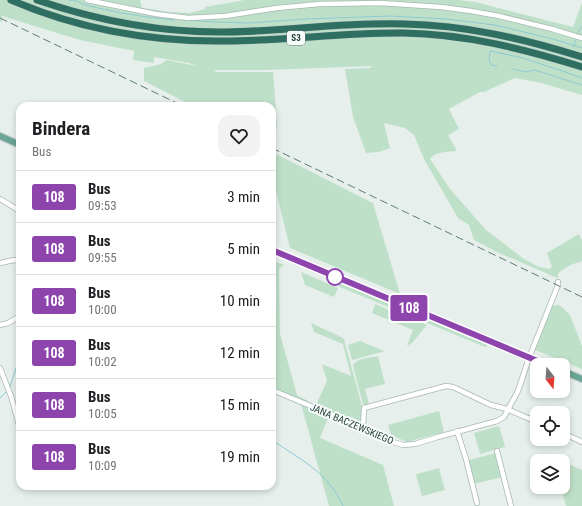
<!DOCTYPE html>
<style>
body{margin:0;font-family:"Roboto Condensed",sans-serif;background:#f2f2f2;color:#202124;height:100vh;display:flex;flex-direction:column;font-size:15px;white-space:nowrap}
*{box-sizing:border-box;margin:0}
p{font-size:13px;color:#757577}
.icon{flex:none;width:22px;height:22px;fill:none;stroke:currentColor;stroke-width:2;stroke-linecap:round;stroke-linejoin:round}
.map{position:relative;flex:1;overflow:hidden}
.drawer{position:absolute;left:16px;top:102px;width:260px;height:388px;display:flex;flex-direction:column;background:#fff;border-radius:12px;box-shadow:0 2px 6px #0003}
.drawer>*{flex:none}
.badge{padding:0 8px;border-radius:3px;font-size:14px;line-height:26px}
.needle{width:26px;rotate:163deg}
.tools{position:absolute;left:530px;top:358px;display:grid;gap:8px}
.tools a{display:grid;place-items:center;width:40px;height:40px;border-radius:8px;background:#fff;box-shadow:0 2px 6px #0003;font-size:20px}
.map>.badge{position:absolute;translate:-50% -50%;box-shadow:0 0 0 2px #fff}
.round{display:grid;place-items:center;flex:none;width:42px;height:42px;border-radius:12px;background:#f2f2f2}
.summary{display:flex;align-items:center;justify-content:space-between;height:68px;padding:0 16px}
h1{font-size:19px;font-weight:700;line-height:30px}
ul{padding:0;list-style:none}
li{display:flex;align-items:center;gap:12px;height:52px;padding:0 16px;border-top:1px solid #e0e0e0}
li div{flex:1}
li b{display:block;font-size:15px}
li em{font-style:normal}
li .badge{min-width:44px;font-weight:700;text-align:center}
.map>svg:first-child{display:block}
.green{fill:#bfe0c8}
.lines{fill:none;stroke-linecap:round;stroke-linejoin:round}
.stream{stroke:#8ec9d4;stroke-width:1}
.minor-casing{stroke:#a8b8b2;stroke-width:6}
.major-casing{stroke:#c2cac8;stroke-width:8}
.highway-casing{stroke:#c2cac8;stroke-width:8}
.minor{stroke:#fff;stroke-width:4.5}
.major{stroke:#6aa596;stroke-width:6}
.highway{stroke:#2f6f62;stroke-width:7}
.rail{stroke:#5f7d75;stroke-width:1;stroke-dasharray:8 4;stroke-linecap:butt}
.line-casing{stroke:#fff;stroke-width:9}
.line{stroke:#8e44ad;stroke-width:6}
.stop-dot{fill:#fff;stroke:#8e44ad;stroke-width:2}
.labels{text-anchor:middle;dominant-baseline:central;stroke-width:4;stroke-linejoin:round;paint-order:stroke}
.shield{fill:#f7fbf9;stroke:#637a73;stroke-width:1}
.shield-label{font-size:9px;font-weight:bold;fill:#24423a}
.street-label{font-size:10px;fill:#24423a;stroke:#f7fbf9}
</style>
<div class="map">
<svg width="582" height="506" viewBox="0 0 582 506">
<rect width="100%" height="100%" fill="#e6efeb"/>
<!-- green -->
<path class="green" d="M0 0H140L142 8 171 12 190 13 205 9V7L240 1 243 0H458L475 2 573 27 582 3V95L541 83 515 78 484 92H480L449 109 459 129 448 135 457 151C449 152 435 151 430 159L450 189 486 230 524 259 539 267 549 269 552 267 547 253 579 234 582 241V261C573 264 564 267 558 274V279L557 277H555L499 253 474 240 469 225 458 218 424 159 414 135 405 128 384 123 390 148 379 152 366 153 353 117 345 69 371 68V66L268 70H213L217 72H273L277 125 274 144 272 143V106H193L144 81V68L161 64 167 60 197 66 189 63 154 57V63L133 60 134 51 80 40 2 16V22L0 21Z
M272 152 373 203 400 294 290 248 272 175Z
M272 260 284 265 279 269 280 334 297 395 308 401H302L272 388Z
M301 272 338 288 334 297 305 285Z
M338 283 347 284 523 358 526 361 490 346 488 345 485 347 340 287Z
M375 304 427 325 412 343 407 346 413 330 372 313Z
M555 305H559L563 308 570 315 582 346V369L535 350 552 307Z
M311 323 341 337 344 339 363 410 362 422 360 425 316 405 327 381 322 364 351 376 343 344 314 332Z
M360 341 384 351 382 352 352 360 348 345Z
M378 356 385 384 365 389 369 405H365L363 404 353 366C356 358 370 358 378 356Z
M301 404 328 418 320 438 383 465 394 506H329Z
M439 411 444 432 407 442 391 435 388 425Z
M499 426 505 447 480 454 474 433Z
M496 453 502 477 474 484 468 461 469 460Z
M563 462 582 470V506H566L561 487H563Z
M439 468 445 490 422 496 416 475 417 474Z"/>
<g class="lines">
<!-- stream -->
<path class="stream" d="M69 0C74 1 78 0 82 4 112 12 142 17 174 20
M184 20 216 22 250 23 305 19 390 16 446 19 495 25 553 39 582 48
M578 33 581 27
M573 47 576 39
M497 66 492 65 489 61 490 51 523 58 565 72
M513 69 526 72 533 70 538 71 582 85
M566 71 565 72 582 78
M10 387 16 368 20 364
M0 398 6 392
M272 440C301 460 328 472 343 506"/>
<!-- minor casing -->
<g class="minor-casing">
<path id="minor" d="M87 0 156 14 188 18 225 16 277 8 319 4 380 3 441 7 471 11 499 16 552 29 582 38
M0 199 20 211
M0 263 14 260 20 261
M0 325 8 323 20 316
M0 368 11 396 20 429
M272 390 330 414 393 442 403 445 415 444 438 437 497 421 504 417 518 391 529 358 558 285V282
M363 428 364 408 446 386 453 387 491 405 507 409 537 422
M457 431 466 459 477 503
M563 433 582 442
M497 451 511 506"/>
</g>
<!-- major casing -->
<g class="major-casing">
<path id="major" d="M0 136 20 145
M272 250 547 365
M563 371 582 379"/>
</g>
<!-- highway casing -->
<g class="highway-casing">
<path id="highway" d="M11 0C78 29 153 42 226 41 286 41 345 32 404 33 465 34 525 49 582 67
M37 0C98 21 162 33 227 32 286 31 345 22 405 24 466 25 524 39 582 57"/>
</g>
<!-- minor -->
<use href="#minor" class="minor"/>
<!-- major -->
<use href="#major" class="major"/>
<!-- highway -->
<use href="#highway" class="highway"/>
<!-- rail -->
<path class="rail" d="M0 18 183 106
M272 148 582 297"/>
</g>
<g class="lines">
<!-- line casing -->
<g class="line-casing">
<path id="line" d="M272 250 547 365"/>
</g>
<!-- line -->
<use href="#line" class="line"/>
</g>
<!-- markers -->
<circle class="stop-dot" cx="335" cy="277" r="8"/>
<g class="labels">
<!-- shield labels -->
<rect class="shield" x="287" y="31" width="18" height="14" rx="3"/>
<g class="shield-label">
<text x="296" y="38">S3</text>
</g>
<!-- street labels -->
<g class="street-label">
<text transform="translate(352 424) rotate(23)">JANA BACZEWSKIEGO</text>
</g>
</g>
</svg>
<div class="tools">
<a><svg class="needle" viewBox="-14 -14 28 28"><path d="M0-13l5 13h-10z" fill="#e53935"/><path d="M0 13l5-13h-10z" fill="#757577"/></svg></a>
<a><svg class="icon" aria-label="locate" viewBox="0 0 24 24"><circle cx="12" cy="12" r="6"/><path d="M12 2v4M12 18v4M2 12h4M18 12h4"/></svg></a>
<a><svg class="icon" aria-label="layers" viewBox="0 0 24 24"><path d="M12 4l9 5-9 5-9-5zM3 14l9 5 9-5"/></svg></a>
</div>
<b class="badge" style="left:409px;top:308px;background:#8e44ad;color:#fff">108</b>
<section class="drawer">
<div class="summary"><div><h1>Bindera</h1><p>Bus</p></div><a class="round"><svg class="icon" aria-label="heart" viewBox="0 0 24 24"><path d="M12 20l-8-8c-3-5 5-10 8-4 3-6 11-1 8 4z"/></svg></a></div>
<ul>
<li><span class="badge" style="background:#8e44ad;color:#fff">108</span><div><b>Bus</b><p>09:53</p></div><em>3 min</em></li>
<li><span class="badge" style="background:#8e44ad;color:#fff">108</span><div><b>Bus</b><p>09:55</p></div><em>5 min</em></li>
<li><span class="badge" style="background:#8e44ad;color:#fff">108</span><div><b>Bus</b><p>10:00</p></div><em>10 min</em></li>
<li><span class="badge" style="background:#8e44ad;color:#fff">108</span><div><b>Bus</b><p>10:02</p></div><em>12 min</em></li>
<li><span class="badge" style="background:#8e44ad;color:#fff">108</span><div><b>Bus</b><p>10:05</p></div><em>15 min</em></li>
<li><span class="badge" style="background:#8e44ad;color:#fff">108</span><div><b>Bus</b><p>10:09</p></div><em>19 min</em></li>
</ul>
</section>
</div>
